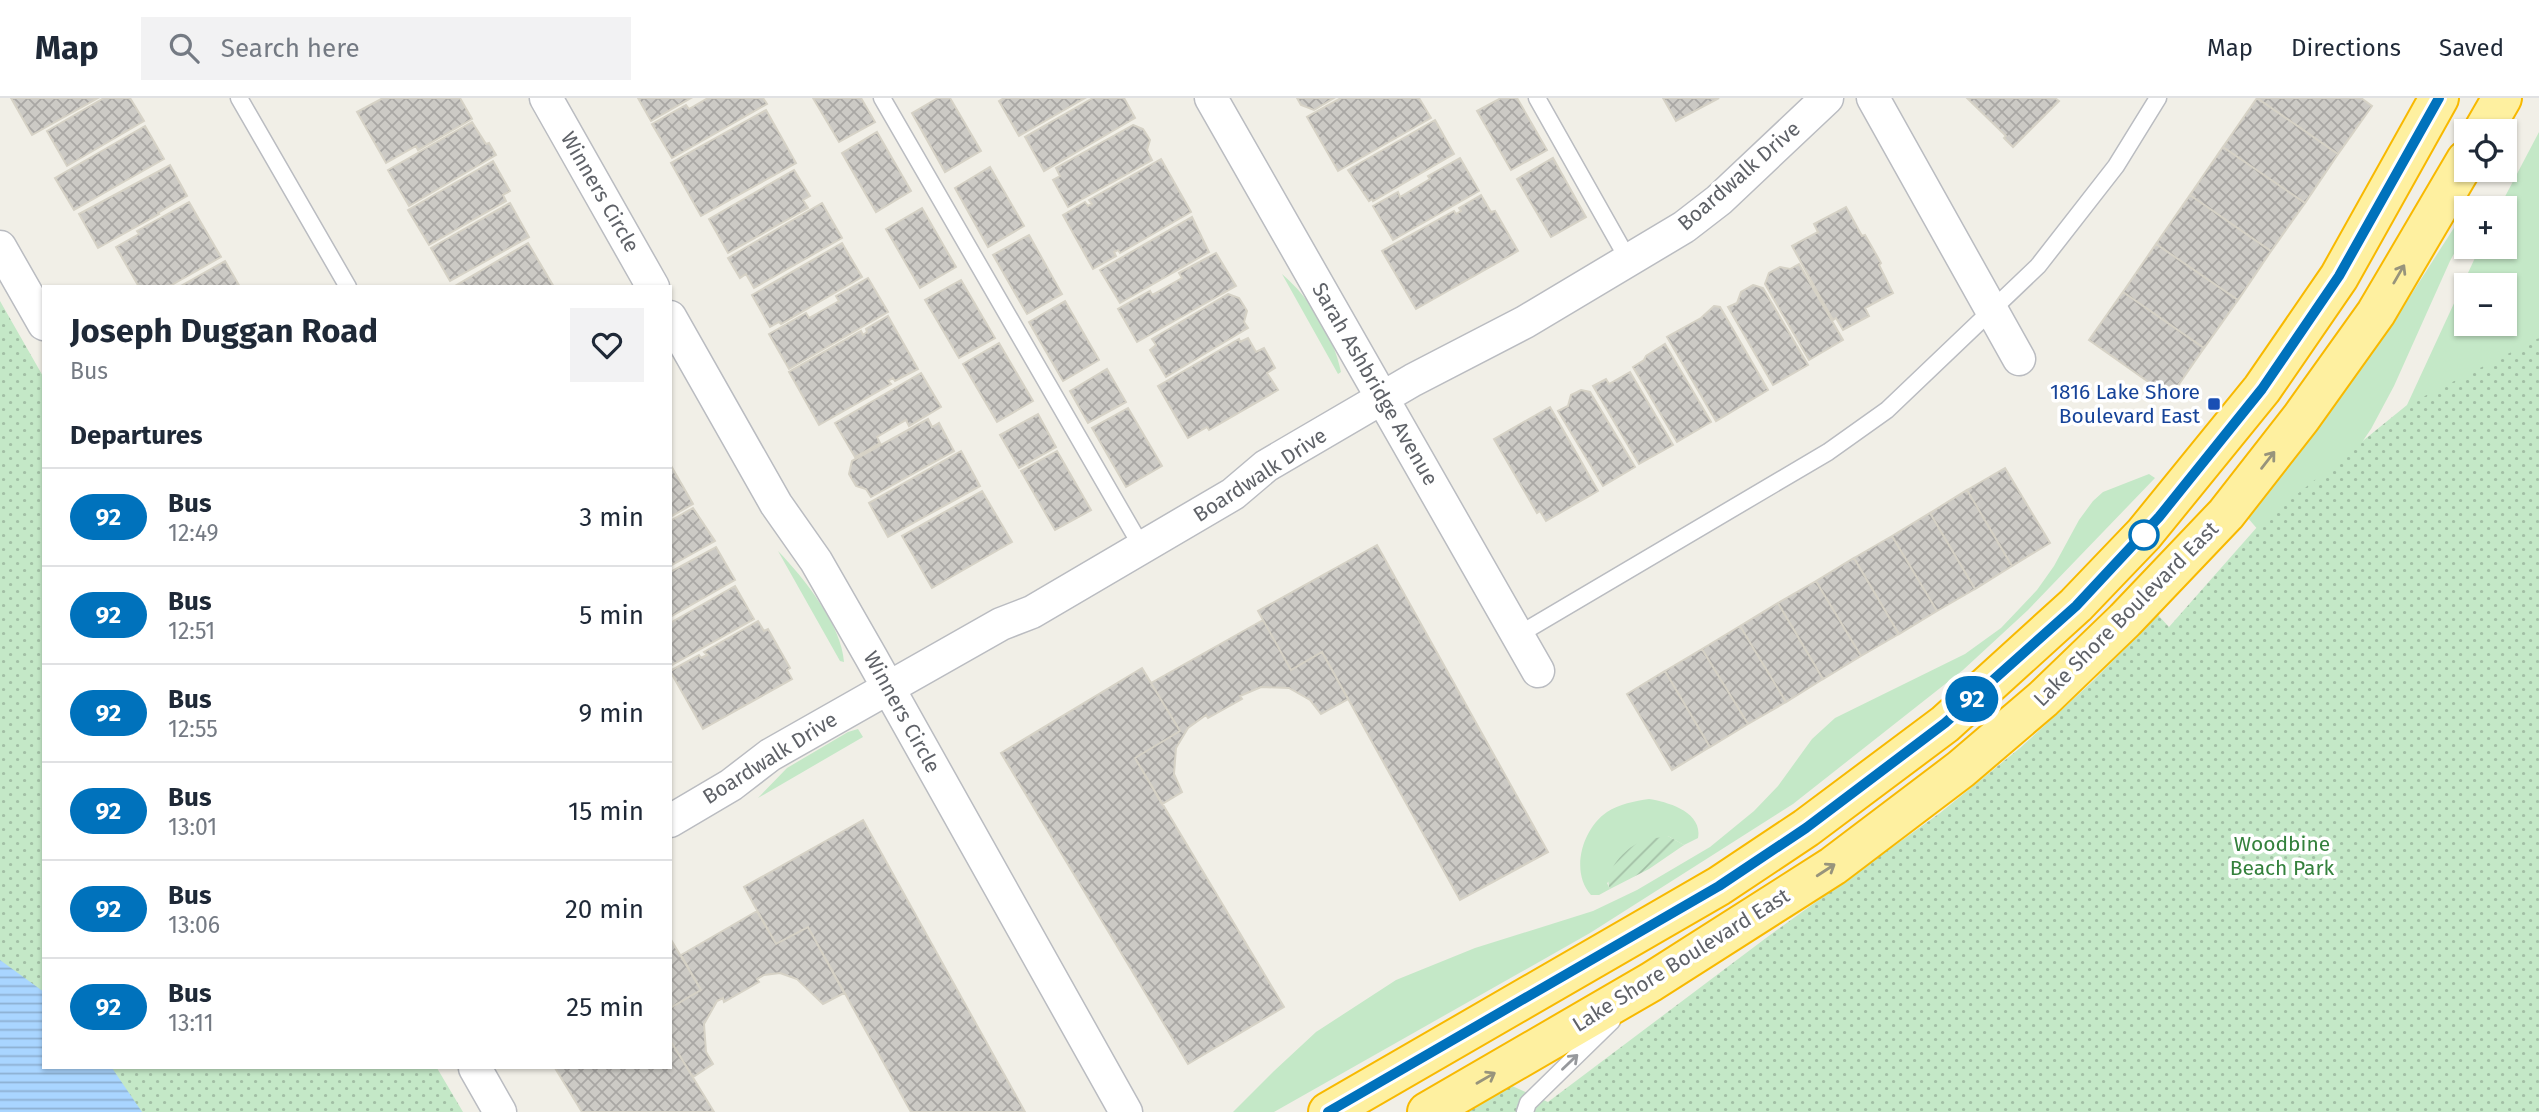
<!DOCTYPE html>
<meta charset="utf-8">
<style>
body{margin:0;font-family:"Fira Sans",sans-serif;background:#f2f2f3;color:#1f2937;height:100vh;display:flex;flex-direction:column;font-size:26px;white-space:nowrap}
*{box-sizing:border-box;margin:0}
p{font-size:23px;color:#747a83}
.icon{flex:none;width:38px;height:38px;fill:none;stroke:currentColor;stroke-width:2;stroke-linecap:round;stroke-linejoin:round}
.map{position:relative;flex:1;overflow:hidden}
.side{position:absolute;left:42px;top:187px;width:630px;height:784px;display:flex;flex-direction:column;background:#fff;border-radius:0px;box-shadow:0 2px 5px #0004}
.side>*{flex:none}
.badge{padding:0 14px;border-radius:23px;font-size:24px;line-height:46px}
.fabs{position:absolute;left:2454px;top:21px;display:grid;gap:14px}
.fabs a{display:grid;place-items:center;width:63px;height:63px;border-radius:0px;background:#fff;box-shadow:0 2px 5px #0004;font-size:35px}
.map>.badge{position:absolute;translate:-50% -50%;box-shadow:0 0 0 4px #fff}
h2{padding:0 28px;font-size:26px;line-height:63px}
.round{display:grid;place-items:center;flex:none;width:74px;height:74px;border-radius:0px;background:#f2f2f3}
.overview{display:flex;align-items:center;justify-content:space-between;height:119px;padding:0 28px}
h1{font-size:33px;font-weight:700;line-height:52px}
ul{padding:0;list-style:none}
li{display:flex;align-items:center;gap:21px;height:98px;padding:0 28px;border-top:2px solid #e0e1e3}
li div{flex:1}
li b{display:block;font-size:26px}
li em{font-style:normal}
li .badge{min-width:77px;font-weight:700;text-align:center}
header{display:flex;align-items:center;gap:42px;box-sizing:border-box;height:98px;padding:0 35px;background:#fff;border-bottom:2px solid #e0e1e3}
header strong{font-size:33px}
nav{display:flex;gap:38px;margin-inline-start:auto;font-size:24px}
.search{width:490px;height:63px;background:#f2f2f3;display:flex;align-items:center;gap:18px;box-sizing:border-box;padding:0 24px;border-radius:0px;color:#747a83;font-size:26px}
.map>svg:first-child{display:block}
.grass{fill:#c4e8c7;fill-rule:evenodd}
.park{fill:url(#park-dots)}
.garden{fill:url(#garden-furrows)}
.water{fill:url(#water-rules)}
.building{fill:url(#building-cross-hatch);stroke:#d6d2c6;stroke-width:2}
.lines{fill:none;stroke-linecap:round;stroke-linejoin:round}
.service-casing{stroke:#babcc1;stroke-width:19}
.minor-casing{stroke:#babcc1;stroke-width:35}
.trunk-casing{stroke:#f8b900;stroke-width:42}
.service{stroke:#fff;stroke-width:16}
.minor{stroke:#fff;stroke-width:32}
.trunk{stroke:#fef0a0;stroke-width:38}
.oneway{stroke:#97947c}
.oneway2{stroke:#97999d}
.line-casing{stroke:#fff;stroke-width:16}
.line{stroke:#0072bc;stroke-width:10}
.transit-dot{fill:#1a4fb4;stroke:#fff;stroke-width:2.5}
.stop-dot{fill:#fff;stroke:#0072bc;stroke-width:3.5}
.labels{text-anchor:middle;dominant-baseline:central;stroke-width:7;stroke-linejoin:round;paint-order:stroke}
.street-label{font-size:21px;fill:#5f6268;stroke:#fff}
.transit-label{font-size:21px;fill:#164399;stroke:#fff;text-anchor:end}
.park-label{font-size:21px;fill:#34813c;stroke:#fff}
</style>
<header>
<strong>Map</strong>
<div class="search"><svg class="icon" aria-label="search" viewBox="0 0 24 24"><circle cx="10" cy="10" r="6"/><path d="M15 15l6 6"/></svg>Search here</div>
<nav><a>Map</a><a>Directions</a><a>Saved</a></nav>
</header>
<div class="map">
<svg width="2539" height="1014" viewBox="0 0 2539 1014">
<defs>
<pattern id="park-dots" width="8" height="8" patternUnits="userSpaceOnUse" patternTransform="scale(1.75)"><rect width="8" height="8" fill="#c4e8c7"/><path d="M2 2h.1M6 6h.1" fill="none" stroke="#a2bfa5" stroke-width="1.8" stroke-linecap="round"/></pattern>
<pattern id="garden-furrows" width="10" height="10" patternUnits="userSpaceOnUse" patternTransform="scale(1.75)"><rect width="10" height="10" fill="#c4e8c7"/><path d="M-1 1l2-2M0 10L10 0M9 11l2-2" fill="none" stroke="#a2bfa5"/></pattern>
<pattern id="water-rules" width="6" height="5" patternUnits="userSpaceOnUse" patternTransform="scale(1.75)"><rect width="6" height="5" fill="#a9d5ff"/><path d="M0 2.5h6" fill="none" stroke="#8db0d2"/></pattern>
<pattern id="building-cross-hatch" width="8" height="8" patternUnits="userSpaceOnUse" patternTransform="scale(1.75)"><rect width="8" height="8" fill="#cccac5"/><path d="M0 0l8 8M0 8l8-8" fill="none" stroke="#a9a7a4"/></pattern>
</defs>
<rect width="100%" height="100%" fill="#f1efe7"/>
<!-- grass -->
<path class="grass" d="M2539 34V369L2407 307 2480 149H2504V110H2499ZM2466 187H2504V226H2466Z
M2466 111V134L2450 163 2394 288 2371 331 2337 381 2272 448 2247 419 2341 299 2393 225Z
M1282 176C1310 200 1334 238 1341 274L1338 276Z
M2149 376 2155 380 2028 512 1963 572 1793 706 1590 835 1274 1014H1233L1274 973 1316 934 1396 882 1475 850 1593 813 1637 792 1710 749 1754 713 1778 688 1812 641 1835 620 1965 556 2001 530 2037 492 2054 468 2079 422 2093 403 2103 394Z
M778 453C803 479 842 527 844 564L840 563Z
M858 631 863 639 758 700 787 670 848 634Z
M1649 701C1668 704 1703 714 1698 740L1684 747 1668 738 1607 785 1610 791 1599 797H1591C1570 774 1582 731 1607 714 1619 706 1635 703 1649 701Z"/>
<!-- park -->
<path class="park" d="M0 203 44 280V970H437L463 1014H0Z
M2539 240V1014H1463L1510 987 1548 1004 1770 837 1940 715 2020 650 2093 583 2158 517 2169 529 2258 428 2407 307Z"/>
<!-- garden -->
<path class="garden" d="M1668 738 1684 747 1649 771 1610 791C1603 775 1622 754 1636 746 1646 741 1657 740 1668 738Z"/>
<!-- water -->
<path class="water" d="M0 862 44 894V970H112L142 1014H0Z"/>
<!-- building -->
<path class="building" d="M11 0H98L32 37Z
M104 0H130L144 23 67 68 47 33Z
M383 0H460L472 21 418 52 416 48 386 65 357 14Z
M638 0H691L651 23Z
M708 0H763L767 6 672 60 652 26 686 7 689 11Z
M813 0H861L875 24 839 44Z
M938 0H950L981 53 945 74 912 15Z
M1004 0H1085L1019 38 999 3Z
M1093 0H1124L1135 20 1044 73 1025 39Z
M1297 0H1334L1314 12 1301 7Z
M1341 0H1419L1431 20 1338 73 1307 19Z
M1501 0H1517L1547 52 1511 72 1477 13Z
M1663 0H1719L1676 23Z
M1967 0H2055L2059 3 2013 49 2004 40 2006 38Z
M2257 0 2338 56 2305 105 2223 49Z
M2257 0H2361L2372 8 2338 56Z
M766 12 796 65 701 118 671 65Z
M1435 22 1454 56 1373 103 1372 101 1369 103 1348 72Z
M472 24 486 46 489 45 496 57 409 108 388 72Z
M1133 27 1143 31 1150 42 1147 52 1152 62 1068 109 1053 82 1060 78 1056 70Z
M145 28 164 61 74 112 55 80Z
M877 34 911 93 876 114 842 55Z
M2223 49 2305 105 2271 153 2190 97Z
M1460 60 1479 93 1393 142 1373 108 1398 94 1400 99 1430 81 1428 78Z
M1553 60 1586 119 1551 139 1517 81Z
M1161 61 1191 114 1120 155 1118 152 1114 154 1116 158 1093 171 1063 117 1085 104 1088 108 1092 106 1089 102Z
M493 63 510 93 503 97 506 103 429 147 408 112Z
M170 67 187 98 158 115 159 116 98 150 79 116Z
M990 69 1024 128 988 149 955 90Z
M794 72 810 98 803 102 808 110 728 155 709 121Z
M1481 97 1491 114 1495 113 1518 153 1416 211 1382 153 1454 113 1456 116 1461 113 1459 110Z
M2190 97 2271 153 2238 202 2156 146Z
M189 104 221 159 168 189H139L116 149 139 136 137 133Z
M510 105 529 139 450 183 431 150Z
M822 105 842 140 754 190 746 176 740 180 728 160Z
M1846 109 1862 138 1865 137 1881 165 1879 167 1893 195 1865 210 1869 218 1843 232 1836 220 1833 222 1792 148 1818 134 1814 126Z
M922 110 956 169 920 190 886 131Z
M1192 119 1209 154 1120 205 1100 172Z
M1029 137 1062 196 1027 216 993 157Z
M528 145 554 189H456L455 188Z
M842 145 862 179 781 226 779 224 770 229 752 197Z
M2156 146 2238 202 2204 250 2123 194Z
M1216 155 1236 188 1137 244 1118 211 1150 193 1152 197 1182 180 1179 175Z
M225 163 240 189H179Z
M1799 166 1843 242 1809 262 1765 186 1769 175 1780 169 1790 171Z
M868 180 888 214 789 271 769 236 806 215 809 220 839 203 836 198Z
M961 182 995 240 959 260 925 202Z
M1753 187 1763 190 1808 267 1773 287 1728 209 1737 205 1741 194Z
M2123 194 2204 250 2170 299 2089 242Z
M1228 196 1239 200 1247 213 1244 224 1248 230 1166 279 1150 252 1156 247 1152 241Z
M1065 203 1099 262 1063 283 1029 224Z
M1714 208 1720 209 1768 292 1716 323 1667 239 1701 220Z
M888 218 918 271 895 283 893 280 888 283 891 286 819 327 789 274 861 233 863 237 867 234 866 231Z
M1248 240 1256 254 1264 250 1275 270 1267 275 1278 292 1209 332 1207 329 1188 340 1158 288 1239 241 1240 244Z
M999 245 1033 303 997 324 963 266Z
M1665 246 1711 324 1677 344 1633 269 1644 262 1646 258Z
M1107 271 1126 304 1088 325 1070 293Z
M1630 274 1673 347 1639 366 1593 288 1606 281 1609 286Z
M921 275 941 309 909 328 906 322 877 339 880 345 855 359 835 325Z
M1581 292 1590 294 1635 369 1603 388 1558 313 1568 308 1571 297Z
M1550 309 1598 393 1546 423 1540 413 1537 415 1494 341Z
M1128 310 1162 368 1126 389 1092 330Z
M1038 316 1056 349 1019 370 1000 337Z
M928 321 932 329 939 325 954 353 871 399 866 391 856 388 849 376 852 363Z
M961 353 980 388 888 439 869 405Z
M1057 353 1091 412 1055 432 1021 373Z
M670 366 693 406 670 419Z
M2005 370 2050 445 2012 468 1967 392Z
M1967 392 2012 468 1975 491 1930 415Z
M982 393 1012 444 932 490 902 438Z
M693 410 715 443 670 468V423Z
M1930 415 1975 491 1937 513 1892 438Z
M1892 438 1937 513 1899 536 1854 460Z
M1377 447 1548 754 1460 802 1322 554 1291 572 1258 513Z
M716 449 735 482 670 519V474Z
M1854 460 1899 536 1861 558 1816 483Z
M1816 483 1861 558 1823 581 1778 505Z
M735 488 754 521 670 568V525Z
M1778 505 1823 581 1786 604 1740 528Z
M1263 522 1291 572 1322 554 1348 601 1321 616 1310 602 1289 590 1261 589 1240 598 1242 601 1208 620 1206 617 1188 630 1176 650 1174 676 1182 694 1162 706 1135 660 1180 633 1151 585Z
M758 523 764 533 768 531 790 570 787 572 792 581 703 631 670 573 699 557 701 560 707 557 704 554Z
M1740 528 1786 604 1748 626 1702 551Z
M1702 551 1748 626 1710 649 1665 573Z
M1142 570 1180 633 1135 660 1284 909 1188 966 1001 655Z
M1665 573 1710 649 1672 672 1627 596Z
M863 722 1025 1014H911L808 829 776 846 744 789Z
M757 813 776 846 808 829 844 895 823 906 797 881 780 875 764 877 757 881 759 884 724 904 723 900 717 903 704 926 706 954 713 966 693 979 670 942V910L701 892 681 857Z
M670 840 701 892 670 910Z
M670 942 714 1014H582L555 970H670Z"/>
<g class="lines">
<!-- service casing -->
<g class="service-casing">
<path id="service" d="M239 0 348 189
M882 0 1143 451
M1537 0 1629 163
M1518 537 1828 354 1887 312 2038 168 2116 68 2158 0
M1525 1014 1528 1005 1612 923"/>
</g>
<!-- minor casing -->
<g class="minor-casing">
<path id="minor" d="M546 0 653 189
M1211 0 1538 573
M1873 0 2019 261
M0 149 44 226
M670 219 776 406 816 463 871 559 1126 1014
M670 723 731 687 770 657 1001 526 1032 514 1233 396 1266 368 1413 282 1525 224 1684 129 1719 102 1827 0
M475 970 500 1014"/>
</g>
<!-- trunk casing -->
<g class="trunk-casing">
<path id="trunk" d="M2483 33 2502 0
M1328 1014 1719 788 1806 730 1945 626 2076 507 2144 436 2262 291 2339 179 2439 0
M1427 1014 1651 884 1833 768 1961 671 2043 601 2125 522 2226 416 2301 320 2376 215 2466 62"/>
</g>
<!-- service -->
<use href="#service" class="service"/>
<!-- minor -->
<use href="#minor" class="minor"/>
<!-- trunk -->
<use href="#trunk" class="trunk"/>
</g>
<!-- one-way arrows -->
<defs><path id="oneway-shaft" d="M-6 0H5M1.5-3L5.5 0L1.5 3" fill="none" stroke-width="1.6" stroke-linecap="round" stroke-linejoin="round" transform="scale(1.75)"/></defs>
<g class="oneway">
<use href="#oneway-shaft" transform="translate(2399 176) rotate(-60)"/>
<use href="#oneway-shaft" transform="translate(2268 362) rotate(-52)"/>
<use href="#oneway-shaft" transform="translate(1826 772) rotate(-33)"/>
<use href="#oneway-shaft" transform="translate(1486 980) rotate(-30)"/>
</g>
<use class="oneway2" href="#oneway-shaft" transform="translate(1570 964) rotate(-44)"/>
<g class="lines">
<!-- line casing -->
<g class="line-casing">
<path id="line" d="M1328 1014 1719 788 1806 730 1945 625 2076 508 2159 419 2262 291 2339 178 2439 0"/>
</g>
<!-- line -->
<use href="#line" class="line"/>
</g>
<!-- markers -->
<rect class="transit-dot" x="2207" y="299" width="14" height="14" rx="3.5"/>
<circle class="stop-dot" cx="2144" cy="437" r="14"/>
<g class="labels">
<!-- street labels -->
<g class="street-label">
<text transform="translate(1739 78) rotate(-41)">Boardwalk Drive</text>
<text transform="translate(600 94) rotate(60)">Winners Circle</text>
<text transform="translate(1375 286) rotate(60)">Sarah Ashbridge Avenue</text>
<text transform="translate(1260 377) rotate(-33)">Boardwalk Drive</text>
<text transform="translate(2126 516) rotate(-45)">Lake Shore Boulevard East</text>
<text transform="translate(902 614) rotate(61)">Winners Circle</text>
<text transform="translate(770 660) rotate(-32)">Boardwalk Drive</text>
<text transform="translate(1681 862) rotate(-32)">Lake Shore Boulevard East</text>
</g>
<!-- transit labels -->
<g class="transit-label">
<text x="2200" y="294">1816 Lake Shore<tspan x="2200" dy="24">Boulevard East</tspan></text>
</g>
<!-- park labels -->
<g class="park-label">
<text x="2282" y="746">Woodbine<tspan x="2282" dy="24">Beach Park</tspan></text>
</g>
</g>
</svg>
<div class="fabs">
<a><svg class="icon" aria-label="locate" viewBox="0 0 24 24"><circle cx="12" cy="12" r="6"/><path d="M12 2v4M12 18v4M2 12h4M18 12h4"/></svg></a>
<a>+</a>
<a>−</a>
</div>
<b class="badge" style="left:1972px;top:601px;background:#0072bc;color:#fff">92</b>
<section class="side">
<div class="overview"><div><h1>Joseph Duggan Road</h1><p>Bus</p></div><a class="round"><svg class="icon" aria-label="heart" viewBox="0 0 24 24"><path d="M12 20l-8-8c-3-5 5-10 8-4 3-6 11-1 8 4z"/></svg></a></div>
<h2>Departures</h2>
<ul>
<li><span class="badge" style="background:#0072bc;color:#fff">92</span><div><b>Bus</b><p>12:49</p></div><em>3 min</em></li>
<li><span class="badge" style="background:#0072bc;color:#fff">92</span><div><b>Bus</b><p>12:51</p></div><em>5 min</em></li>
<li><span class="badge" style="background:#0072bc;color:#fff">92</span><div><b>Bus</b><p>12:55</p></div><em>9 min</em></li>
<li><span class="badge" style="background:#0072bc;color:#fff">92</span><div><b>Bus</b><p>13:01</p></div><em>15 min</em></li>
<li><span class="badge" style="background:#0072bc;color:#fff">92</span><div><b>Bus</b><p>13:06</p></div><em>20 min</em></li>
<li><span class="badge" style="background:#0072bc;color:#fff">92</span><div><b>Bus</b><p>13:11</p></div><em>25 min</em></li>
</ul>
</section>
</div>
